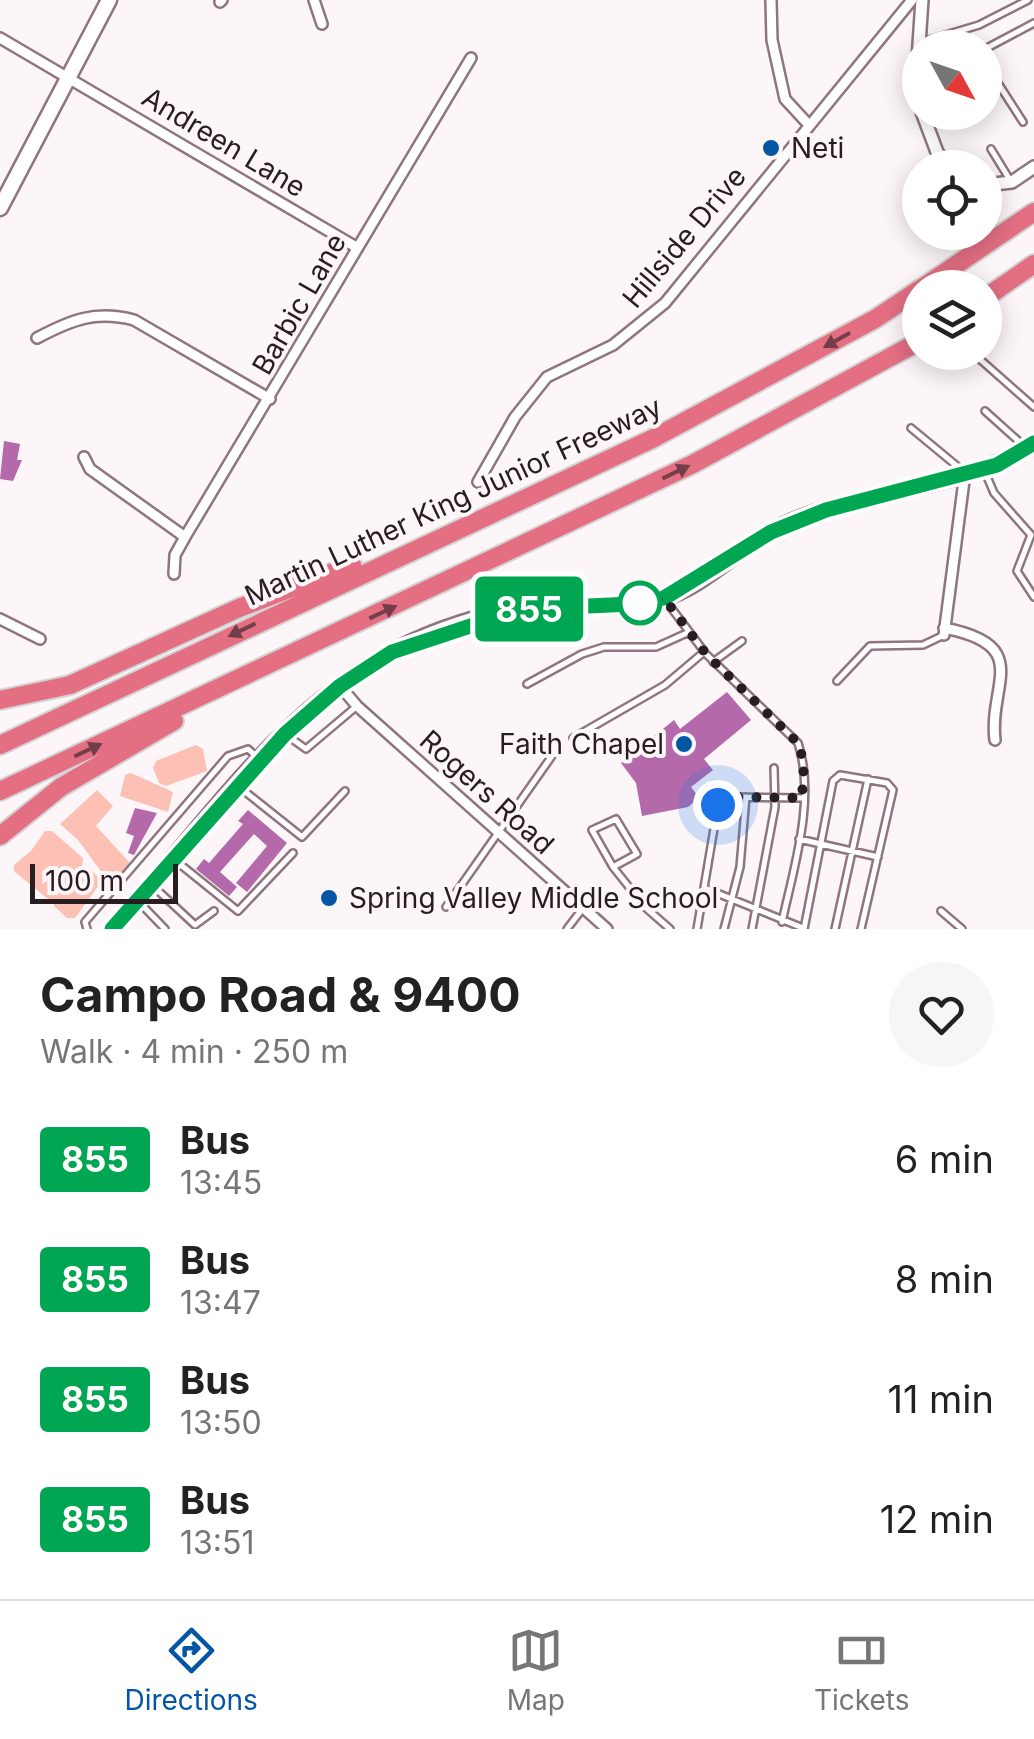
<!DOCTYPE html>
<meta charset="utf-8">
<style>
body{margin:0;font-family:Inter,sans-serif;background:#f6f6f6;color:#222;height:100vh;display:flex;flex-direction:column;font-size:38px;white-space:nowrap}
*{box-sizing:border-box;margin:0}
p{font-size:32px;color:#767676}
.icon{flex:none;width:55px;height:55px;fill:none;stroke:currentColor;stroke-width:2;stroke-linecap:round;stroke-linejoin:round}
.map{position:relative;height:929px;overflow:hidden}
.panel{display:flex;flex-direction:column;background:#fff;flex:1}
.panel>*{flex:none}
.badge{padding:0 20px;border-radius:8px;font-size:35px;line-height:65px}
.needle{width:65px;rotate:130deg}
.fabs{position:absolute;left:902px;top:30px;display:grid;gap:20px}
.fabs a{display:grid;place-items:center;width:100px;height:100px;border-radius:50%;background:#fff;box-shadow:0 5px 25px #0003;font-size:50px}
.scale{position:absolute;left:30px;bottom:25px;width:148px;box-sizing:border-box;padding-left:10px;border:5px solid #281e22;border-top:0;font-size:28px;line-height:35px;white-space:nowrap;color:#281e22;-webkit-text-stroke:8px #fcf6f8;paint-order:stroke}
.you{position:absolute;width:50px;height:50px;margin:-25px;border:8px solid #fff;border-radius:50%;background:#1a73e8;box-shadow:0 0 0 15px #1a73e833}
.map>.badge{position:absolute;translate:-50% -50%;box-shadow:0 0 0 5px #fff}
.round{display:grid;place-items:center;flex:none;width:105px;height:105px;border-radius:52px;background:#f6f6f6}
.head{display:flex;align-items:center;justify-content:space-between;height:170px;padding:0 40px}
h1{font-size:48px;font-weight:700;line-height:75px}
ul{padding:0;list-style:none}
li{display:flex;align-items:center;gap:30px;height:120px;padding:0 40px}
li div{flex:1}
li b{display:block;font-size:38px}
li em{font-style:normal}
li .badge{min-width:110px;font-weight:700;text-align:center}
.tab-bar{display:flex;justify-content:space-around;align-items:center;height:140px;border-top:2px solid #e0e0e0;background:#fff;font-size:28px;color:#767676}
.tab-bar a{display:grid;justify-items:center;gap:5px}
.tab-bar .selected{color:#0456a4}
.map>svg:first-child{display:block}
.green{fill:#fcc0b5}
.building{fill:#b469aa}
.lines{fill:none;stroke-linecap:round;stroke-linejoin:round}
.service-casing{stroke:#8f7580;stroke-width:10}
.minor-casing{stroke:#8f7580;stroke-width:14}
.tertiary-casing{stroke:#8f7580;stroke-width:16}
.secondary-casing{stroke:#8f7580;stroke-width:19}
.motorway-casing{stroke:#d4d2d3;stroke-width:22}
.service{stroke:#fff;stroke-width:5}
.minor{stroke:#fff;stroke-width:9}
.tertiary{stroke:#fff;stroke-width:11}
.secondary{stroke:#fff;stroke-width:14}
.motorway{stroke:#e46f83;stroke-width:18}
.oneway{fill:#733e49}
.line-casing{stroke:#fff;stroke-width:22}
.line{stroke:#00a651;stroke-width:15}
.walk{stroke:#281e22;stroke-width:10;stroke-dasharray:0 18}
.poi-dot{fill:#0456a4;stroke:#fcf6f8;stroke-width:4}
.stop-dot{fill:#fff;stroke:#00a651;stroke-width:5}
.labels{text-anchor:middle;dominant-baseline:central;stroke-width:8;stroke-linejoin:round;paint-order:stroke}
.street-label{font-size:28px;fill:#281e22;stroke:#fcf6f8}
.poi-label{font-size:28px;fill:#281e22;stroke:#fcf6f8;text-anchor:start}
</style>
<div class="map">
<svg width="1034" height="929" viewBox="0 0 1034 929">
<rect width="100%" height="100%" fill="#fcf6f8"/>
<!-- green -->
<path class="green" d="M196 745 203 749 207 771 166 786 159 783 153 768 156 761Z
M131 773 173 792 168 812 120 796 125 775Z
M97 790 113 806 96 826 130 863 115 882 108 881 78 840 60 824Z
M45 831H52L83 858 82 867H88L102 881 75 918H67L54 906V899H48L14 871V865L31 851Z"/>
<!-- building -->
<path class="building" d="M4 441 20 444 17 460H22L13 481 0 479Z
M727 692 751 720 704 759 713 770 691 787 699 798 688 807 642 816 636 783 621 763 674 720 680 729Z
M135 808 157 813 134 855 128 853 134 836 126 833Z
M248 810 287 843 247 892 236 883 267 846 254 834 220 872 237 887 229 896 196 869 204 859 209 863 243 824 238 821Z"/>
<g class="lines">
<!-- service casing -->
<g class="service-casing">
<path id="service" d="M919 43 979 25 1028 0
M985 49 1034 23
M985 63 1023 122
M991 149 1010 180
M974 354 1034 407
M985 411 1024 446
M911 428 963 471
M985 472 994 493 1031 535 1017 571 1034 597
M666 601 706 654 798 743C816 798 794 867 782 922
M713 662 742 641
M837 681 870 646 923 645 944 635
M527 684 582 654 604 647H656L687 633
M285 734 306 749 357 706
M573 738 665 685 704 652
M238 786 302 837 345 791
M616 819 637 854 613 867 592 830Z
M799 839 878 857
M176 861 238 911 293 853
M613 867 645 907 670 929
M154 887 195 925 214 911
M707 889 803 928
M140 903 165 929
M446 907 554 753
M941 911 962 929
M87 929 85 922 228 756 248 749 258 758
M567 929 583 908
M697 929 718 805 731 797 802 798
M724 929 740 867 746 797
M752 929 775 807 774 768
M804 929 833 781 840 775 887 783 893 790 861 929
M835 929 868 779"/>
</g>
<!-- minor casing -->
<g class="minor-casing">
<path id="minor" d="M314 0 322 24
M771 0 772 40 785 99 808 124
M220 2 222 0
M0 38 356 247
M37 338C71 320 95 310 134 320L270 399
M84 457 90 469 185 537
M478 482 515 417 547 377 613 345 665 303 912 0
M174 574 175 555 185 537 471 58
M0 619 40 639
M944 628C1034 645 988 685 995 740
M944 635 965 473
M340 686 357 706 607 929"/>
</g>
<!-- tertiary casing -->
<g class="tertiary-casing">
<path id="tertiary" d="M920 103 917 74 922 0
M922 112 937 152 949 168
M985 185 1012 182 1034 167"/>
</g>
<!-- secondary casing -->
<g class="secondary-casing">
<path id="secondary" d="M0 208 109 0
M112 929C200 833 278 711 396 650 433 631 484 613 526 609 570 604 617 611 661 599 702 587 734 552 770 532 853 487 956 495 1034 443"/>
</g>
<!-- motorway casing -->
<g class="motorway-casing">
<path id="motorway" d="M922 288 1034 212
M985 298 1034 264
M0 700 70 685 239 608 352 565
M0 745 652 439 875 319 920 289
M0 791 693 464 920 341
M0 836 61 787 174 721"/>
</g>
<!-- service -->
<use href="#service" class="service"/>
<!-- minor -->
<use href="#minor" class="minor"/>
<!-- tertiary -->
<use href="#tertiary" class="tertiary"/>
<!-- secondary -->
<use href="#secondary" class="secondary"/>
<!-- motorway -->
<use href="#motorway" class="motorway"/>
</g>
<!-- one-way arrows -->
<defs><path id="oneway-solid" d="M-6-.8H1V-3.2L6.5 0L1 3.2V.8H-6Z" transform="scale(2.5)"/></defs>
<g class="oneway">
<use href="#oneway-solid" transform="translate(837 340) rotate(151)"/>
<use href="#oneway-solid" transform="translate(676 472) rotate(-26)"/>
<use href="#oneway-solid" transform="translate(383 612) rotate(-25)"/>
<use href="#oneway-solid" transform="translate(242 630) rotate(154)"/>
<use href="#oneway-solid" transform="translate(88 750) rotate(-25)"/>
</g>
<g class="lines">
<!-- line casing -->
<g class="line-casing">
<path id="line" d="M112 929 285 734 340 686 392 652 522 609 632 604 664 598 771 532 826 510 997 465 1034 443"/>
</g>
<!-- line -->
<use href="#line" class="line"/>
<!-- walk -->
<path class="walk" d="M640 603 664 598 706 654 798 743 804 763 802 798 731 797 718 805"/>
</g>
<!-- markers -->
<g class="poi-dot">
<circle cx="771" cy="148" r="10"/>
<circle cx="684" cy="744" r="10"/>
<circle cx="329" cy="898" r="10"/>
</g>
<circle class="stop-dot" cx="640" cy="603" r="20"/>
<g class="labels">
<!-- street labels -->
<g class="street-label">
<text transform="translate(224 142) rotate(31)">Andreen Lane</text>
<text transform="translate(684 237) rotate(-50)">Hillside Drive</text>
<text transform="translate(299 304) rotate(-60)">Barbic Lane</text>
<text transform="translate(453 501) rotate(-25)">Martin Luther King Junior Freeway</text>
<text transform="translate(487 792) rotate(42)">Rogers Road</text>
</g>
<!-- poi labels -->
<g class="poi-label">
<text x="791" y="148">Neti</text>
<text x="664" y="744" text-anchor="end">Faith Chapel</text>
<text x="349" y="898">Spring Valley Middle School</text>
</g>
</g>
</svg>
<div class="fabs">
<a><svg class="needle" viewBox="-14 -14 28 28"><path d="M0-13l5 13h-10z" fill="#e53935"/><path d="M0 13l5-13h-10z" fill="#767676"/></svg></a>
<a><svg class="icon" aria-label="locate" viewBox="0 0 24 24"><circle cx="12" cy="12" r="6"/><path d="M12 2v4M12 18v4M2 12h4M18 12h4"/></svg></a>
<a><svg class="icon" aria-label="layers" viewBox="0 0 24 24"><path d="M12 4l9 5-9 5-9-5zM3 14l9 5 9-5"/></svg></a>
</div>
<div class="scale">100 m</div>
<div class="you" style="left:718px;top:805px"></div>
<b class="badge" style="left:529px;top:609px;background:#00a651;color:#fff">855</b>
</div>
<section class="panel">
<div class="head"><div><h1>Campo Road &amp; 9400</h1><p>Walk · 4 min · 250 m</p></div><a class="round"><svg class="icon" aria-label="heart" viewBox="0 0 24 24"><path d="M12 20l-8-8c-3-5 5-10 8-4 3-6 11-1 8 4z"/></svg></a></div>
<ul>
<li><span class="badge" style="background:#00a651;color:#fff">855</span><div><b>Bus</b><p>13:45</p></div><em>6 min</em></li>
<li><span class="badge" style="background:#00a651;color:#fff">855</span><div><b>Bus</b><p>13:47</p></div><em>8 min</em></li>
<li><span class="badge" style="background:#00a651;color:#fff">855</span><div><b>Bus</b><p>13:50</p></div><em>11 min</em></li>
<li><span class="badge" style="background:#00a651;color:#fff">855</span><div><b>Bus</b><p>13:51</p></div><em>12 min</em></li>
</ul>
</section>
<nav class="tab-bar">
<a class="selected"><svg class="icon" aria-label="directions" viewBox="0 0 24 24"><path d="M12 3l9 9-9 9-9-9zM9 14v-3h6M13 9l2 2-2 2"/></svg>Directions</a>
<a><svg class="icon" aria-label="map" viewBox="0 0 24 24"><path d="M3 6l6-2 6 2 6-2v14l-6 2-6-2-6 2zM9 4v14M15 6v14"/></svg>Map</a>
<a><svg class="icon" aria-label="tickets" viewBox="0 0 24 24"><path d="M3 7h18v10H3zM15 7v10"/></svg>Tickets</a>
</nav>
